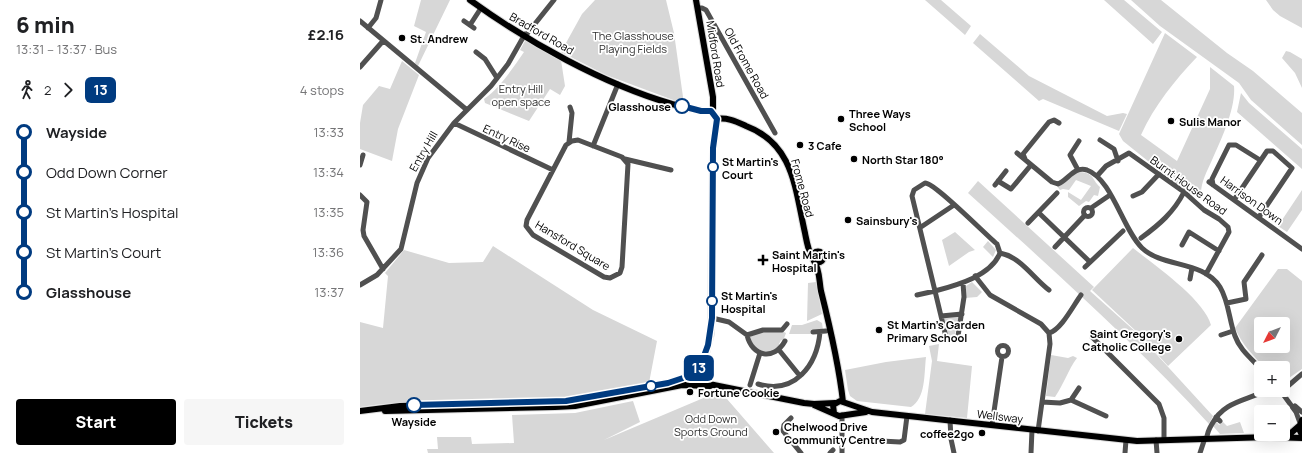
<!DOCTYPE html>
<meta charset="utf-8">
<style>
body{margin:0;font-family:Manrope,sans-serif;background:#f6f6f6;color:#202124;height:100vh;display:flex;flex-direction:column;font-size:15px;white-space:nowrap}
*{box-sizing:border-box;margin:0}
p{font-size:13px;color:#757577}
.icon{flex:none;width:22px;height:22px;fill:none;stroke:currentColor;stroke-width:2;stroke-linecap:round;stroke-linejoin:round}
.map{position:relative;flex:1;overflow:hidden}
.drawer{display:flex;flex-direction:column;background:#fff;width:360px}
.drawer>*{flex:none}
.badge{padding:0 8px;border-radius:6px;font-size:14px;line-height:26px}
.needle{width:26px;rotate:228deg}
.fabs{position:absolute;left:894px;top:317px;display:grid;gap:8px}
.fabs a{display:grid;place-items:center;width:36px;height:36px;border-radius:4px;background:#fff;box-shadow:0 4px 16px #0002;font-size:20px}
.map>.badge{position:absolute;translate:-50% -50%;box-shadow:0 0 0 2px #fff}
.legs{display:flex;align-items:center;gap:6px;height:44px;padding:0 16px;font-size:13px}
.legs p{margin-inline-start:auto}
.head{display:flex;align-items:center;justify-content:space-between;height:68px;padding:0 16px}
h1{font-size:22px;font-weight:800;line-height:30px}
.button{display:flex;gap:8px;margin-top:auto;padding:8px 16px}
.button a{flex:1;height:46px;border-radius:4px;background:#000;color:#fff;font-size:16px;font-weight:800;line-height:46px;text-align:center}
.button a+a{background:#f6f6f6;color:#202124}
ul{padding:0 16px;list-style:none}
li{display:flex;align-items:center;gap:14px;height:40px;font-size:15px}
li i{display:grid;place-items:center;width:6px;height:100%;margin:0 5px;background:currentColor}
li i::after{content:'';width:10px;height:10px;margin:-5px;border:3px solid;border-radius:50%;background:#fff}
li p{margin-inline-start:auto}
li:first-child i{background:linear-gradient(#0000 50%,currentColor 0)}
li:last-child i{background:linear-gradient(currentColor 50%,#0000 0)}
main{display:flex;flex:1;min-height:0}
.map>svg:first-child{display:block}
.green{fill:#d7d7d7;fill-rule:evenodd}
.lines{fill:none;stroke-linecap:round;stroke-linejoin:round}
.major-casing{stroke:#dbdbdb;stroke-width:8}
.minor{stroke:#505050;stroke-width:5}
.major{stroke:#000;stroke-width:6}
.line-1-casing{stroke:#fff;stroke-width:9}
.line-1{stroke:#003b80;stroke-width:6}
.poi-dot{fill:#000;stroke:#fff;stroke-width:1.5}
.stop-1-dot{fill:#fff;stroke:#003b80;stroke-width:2}
.labels{text-anchor:middle;dominant-baseline:central;stroke-width:3.5;stroke-linejoin:round;paint-order:stroke}
.street-label{font-size:11px;fill:#000;stroke:#fff}
.park-label{font-size:11px;fill:#2e2e2e;stroke:#fff}
.poi-label{font-size:11px;font-weight:bold;fill:#000;stroke:#fff;text-anchor:start}
.stop-label{font-size:11px;font-weight:bold;fill:#000;stroke:#fff;text-anchor:start}
</style>
<main>
<section class="drawer">
<div class="head"><div><h1>6 min</h1><p>13:31 – 13:37 · Bus</p></div><b>£2.16</b></div>
<div class="legs"><svg class="icon" aria-label="walk" viewBox="0 0 24 24"><circle cx="13" cy="4" r="2"/><path d="M13 8l-2 6 4 7M11 14l-3 7M7 12l3-4h3l4 4"/></svg>2<svg class="icon" aria-label="forward" viewBox="0 0 24 24"><path d="M9 5l7 7-7 7"/></svg><b class="badge" style="background:#003b80;color:#fff">13</b><p>4 stops</p></div>
<ul>
<li><i style="color:#003b80"></i><b>Wayside</b><p>13:33</p></li>
<li><i style="color:#003b80"></i><span>Odd Down Corner</span><p>13:34</p></li>
<li><i style="color:#003b80"></i><span>St Martin's Hospital</span><p>13:35</p></li>
<li><i style="color:#003b80"></i><span>St Martin's Court</span><p>13:36</p></li>
<li><i style="color:#003b80"></i><b>Glasshouse</b><p>13:37</p></li>
</ul>
<div class="button"><a>Start</a><a>Tickets</a></div>
</section>
<div class="map">
<svg width="942" height="453" viewBox="0 0 942 453">
<rect width="100%" height="100%" fill="#fff"/>
<!-- green -->
<path class="green" d="M61 0H90L58 66 55 63 66 32 54 26Z
M235 0H306L314 33 324 104 246 75 201 52 222 14Z
M565 0H581L611 26 605 35Z
M744 0H764L802 32 793 44Z
M771 0H801L867 53 893 71 942 113V145L891 100 879 83 800 26Z
M906 0H942V28L920 16 913 10Z
M805 33 837 57C815 80 794 106 781 135L817 161 850 89V67L874 86C876 108 861 140 852 160 847 172 841 181 841 194H829L763 141 759 134Z
M620 34 669 76 747 116 763 113 767 114 759 131 683 99 679 101 613 43Z
M165 41H168L201 60 205 86 200 95 190 89 169 121 125 103 124 99C141 87 152 69 164 52L160 50Z
M926 51 930 52 942 59V88L935 73 922 58Z
M42 61 59 75 38 129 32 161 0 149V123L3 105 19 86 30 89Z
M881 93 889 103 942 149V169L877 112Z
M717 172C735 172 731 179 740 187L738 196 734 195 729 202 726 201 719 206 708 197V192L721 200 731 186 716 180 709 190 703 189 700 190 696 185Z
M618 181 734 287 730 291 777 333 853 416 849 424C774 342 690 267 608 193Z
M942 190V210L927 232 918 226Z
M595 232 615 250 609 252 589 266 582 240Z
M628 241 636 250 633 257 623 247Z
M133 246 233 310 297 341 289 383 208 398 160 401 159 399 128 400V401C85 402 43 400 0 407V322L23 328 28 276 25 273 44 250 89 263 123 262Z
M773 248C794 265 844 299 851 325L808 366 778 333 732 290Z
M918 269H927L942 281V369L923 382V368H905C893 355 882 345 875 328ZM901 324H923V346H901Z
M456 282 462 314 447 321 448 283Z
M612 282 622 292 617 297 605 298 606 286Z
M600 315 594 337H589L583 317Z
M457 320 462 323 463 330 452 334H429L432 325H442Z
M401 332 422 331 426 333 423 341 421 340 419 344 421 346 411 352 397 350 389 337Z
M579 344 577 361 612 366 607 418 565 414 572 361 569 346Z
M691 355 708 358 713 356 717 358C708 370 704 384 695 397L686 396Z
M566 357C564 374 566 398 551 407L497 401 490 396 488 390 485 370 526 362Z
M360 391 414 453H68L67 449H78L77 437H111L112 444 154 443 152 415 215 413 273 401 280 422 244 440Z
M856 421 859 425 863 422 867 426 880 422 884 433 860 434 853 426Z"/>
<g class="lines">
<!-- major casing -->
<g class="major-casing">
<path id="major" d="M110 0C168 42 243 84 312 104 325 107 338 112 351 111
M336 0 353 97V108L351 111
M357 119C367 117 377 122 386 126 434 144 435 189 445 233 447 243 448 251 453 259
M452.5 257a5.5 5.5 0 1 1 11 0a5.5 5.5 0 1 1-11 0Z
M454 261C460 270 459 281 461 291 470 327 479 365 483 402
M319 379 326 377 337 370
M334 384 335 377 345 357 351 333 353 148 357 119
M454 405 479 416 506 412
M0 411 40 406 206 401 308 383 334 381 444 403 454 404 475 403
M25 411 195 407 215 406 322 385 350 386
M474 413 473 405 480 401 512 412 777 441 910 437 942 438
M942 420 939 429 942 435
M920 435 931 433 939 426"/>
</g>
<!-- minor -->
<path class="minor" d="M338 8H342L346 10 415 133
M0 21 107 110
M104 21 114 28
M110 25 121 8
M8 28 16 18 21 0
M166 35 194 0
M116 52 125 59 137 78
M0 67 23 41
M94 123 193 170
M218 140 262 157 268 164 262 267 260 273 250 278 244 277 173 235 166 226 167 220 206 145 212 141Z
M740 140 754 149 758 161
M209 142 212 113 210 107
M233 146 258 84
M657 153 692 182 698 184C708 180 714 166 727 170 752 179 763 230 782 248 803 268 843 260 860 287 869 302 869 320 875 336 880 350 891 358 901 369
M265 159 311 170
M665 159 663 154 689 122 694 120 699 123
M0 165 3 155
M718 170 710 155 719 141
M737 176 746 166 769 153 824 192 844 210 859 219 868 227 869 232 846 274
M638 181 651 189 671 165
M849 182 942 249
M565 183C575 183 626 235 637 244L640 253C631 276 597 285 575 291L552 196 554 190Z
M635 185 646 171
M853 185 852 179 869 145H876L900 160
M0 195 7 202 3 230 4 236 23 269
M773 196 782 192 799 174
M874 200 907 151H913L932 168 899 217
M723.5 212a4.5 4.5 0 1 1 9 0a4.5 4.5 0 1 1-9 0Z
M731 208 750 195
M679 213 730 262
M668 223 697 193
M561 227 594 205
M781 238C799 225 814 212 824 192
M822 245 829 232 859 251
M695 247 725 215
M640 253C661 257 673 278 689 290
M725 267 763 231
M615 276 630 295 681 324 689 333 690 344 678 431
M830 279 832 268
M0 285 17 275 41 249 57 183 68 158 94 123 131 86 148 64 165 34
M557 295 575 291 586 337 589 339H594L598 336 604 297 603 283
M867 303 886 299 884 282 902 255
M581 316 602 314
M352 318 369 322 387 335 403 330H422L427 324
M453 332 466 331
M689 333C701 330 713 306 721 295
M387 335C392 357 414 361 425 341
M861 335 873 331
M732 337 799 404 804 418V440
M637.5 351a5.5 5.5 0 1 1 11 0a5.5 5.5 0 1 1-11 0Z
M419 350 440 376
M398 384C435 395 457 365 460 332
M390 385 400 353
M920 390 936 412 940 423
M921 392 942 374
M711 400 719 388
M682 402 700 403 711 400 746 416
M935 406 942 412
M482 415V453
M856 417 860 421
M431 418 424 425 423 431 441 453
M590 420 591 439 594 453
M632 425 642 357
M847 438C847 432 849 429 852 424 864 401 886 401 907 390
M796 440 797 453
M521 441 540 442 544 440 547 416
M470 453 473 450
M671 453 672 430
M765 453 766 440
M840 453 845 438"/>
<!-- major -->
<use href="#major" class="major"/>
</g>
<g class="lines">
<!-- line-1 casing -->
<g class="line-1-casing">
<path id="line-1" d="M54 405 206 401 308 383 326 377 340 367 348 345 352 318 353 148 357 119 351 111H341L322 106"/>
</g>
<!-- line-1 -->
<use href="#line-1" class="line-1"/>
</g>
<!-- markers -->
<g class="poi-dot">
<circle cx="42" cy="38" r="4"/>
<circle cx="481" cy="119" r="4"/>
<circle cx="811" cy="121" r="4"/>
<circle cx="440" cy="145" r="4"/>
<circle cx="494" cy="159" r="4"/>
<circle cx="488" cy="220" r="4"/>
<path d="M401 254h4v4h4v4h-4v4h-4v-4h-4v-4h4z"/>
<circle cx="519" cy="330" r="4"/>
<circle cx="819" cy="339" r="4"/>
<circle cx="330" cy="392" r="4"/>
<circle cx="416" cy="432" r="4"/>
<circle cx="622" cy="433" r="4"/>
</g>
<g class="stop-1-dot">
<circle cx="322" cy="106" r="7"/>
<circle cx="353" cy="167" r="5"/>
<circle cx="352" cy="301" r="5"/>
<circle cx="291" cy="386" r="5"/>
<circle cx="54" cy="405" r="7"/>
</g>
<g class="labels">
<!-- street labels -->
<g class="street-label">
<text transform="translate(182 33) rotate(30)">Bradford Road</text>
<text transform="translate(356 54) rotate(81)">Midford Road</text>
<text transform="translate(387 63) rotate(61)">Old Frome Road</text>
<text transform="translate(147 138) rotate(25)">Entry Rise</text>
<text transform="translate(63 151) rotate(-60)">Entry Hill</text>
<text transform="translate(829 185) rotate(36)">Burnt House Road</text>
<text transform="translate(443 188) rotate(75)">Frome Road</text>
<text transform="translate(892 200) rotate(36)">Harrison Down</text>
<text transform="translate(213 245) rotate(31)">Hansford Square</text>
<text transform="translate(640 416) rotate(7)">Wellsway</text>
</g>
<!-- park labels -->
<g class="park-label">
<text x="273" y="35">The Glasshouse<tspan x="273" dy="13">Playing Fields</tspan></text>
<text x="161" y="88">Entry Hill<tspan x="161" dy="13">open space</tspan></text>
<text x="351" y="418">Odd Down<tspan x="351" dy="13">Sports Ground</tspan></text>
</g>
<!-- poi labels -->
<g class="poi-label">
<text x="50" y="38">St. Andrew</text>
<text x="489" y="113">Three Ways<tspan x="489" dy="13">School</tspan></text>
<text x="819" y="121">Sulis Manor</text>
<text x="448" y="145">3 Cafe</text>
<text x="502" y="159">North Star 180°</text>
<text x="496" y="220">Sainsbury's</text>
<text x="412" y="254">Saint Martin's<tspan x="412" dy="13">Hospital</tspan></text>
<text x="527" y="324">St Martin's Garden<tspan x="527" dy="13">Primary School</tspan></text>
<text x="811" y="333" text-anchor="end">Saint Gregory's<tspan x="811" dy="13">Catholic College</tspan></text>
<text x="338" y="392">Fortune Cookie</text>
<text x="424" y="426">Chelwood Drive<tspan x="424" dy="13">Community Centre</tspan></text>
<text x="614" y="433" text-anchor="end">coffee2go</text>
</g>
<!-- stop labels -->
<g class="stop-label">
<text x="311" y="106" text-anchor="end">Glasshouse</text>
<text x="362" y="161">St Martin's<tspan x="362" dy="13">Court</tspan></text>
<text x="361" y="295">St Martin's<tspan x="361" dy="13">Hospital</tspan></text>
<text x="54" y="421" text-anchor="middle">Wayside</text>
</g>
</g>
</svg>
<div class="fabs">
<a><svg class="needle" viewBox="-14 -14 28 28"><path d="M0-13l5 13h-10z" fill="#e53935"/><path d="M0 13l5-13h-10z" fill="#757577"/></svg></a>
<a>+</a>
<a>−</a>
</div>
<b class="badge" style="left:339px;top:368px;background:#003b80;color:#fff">13</b>
</div>
</main>
